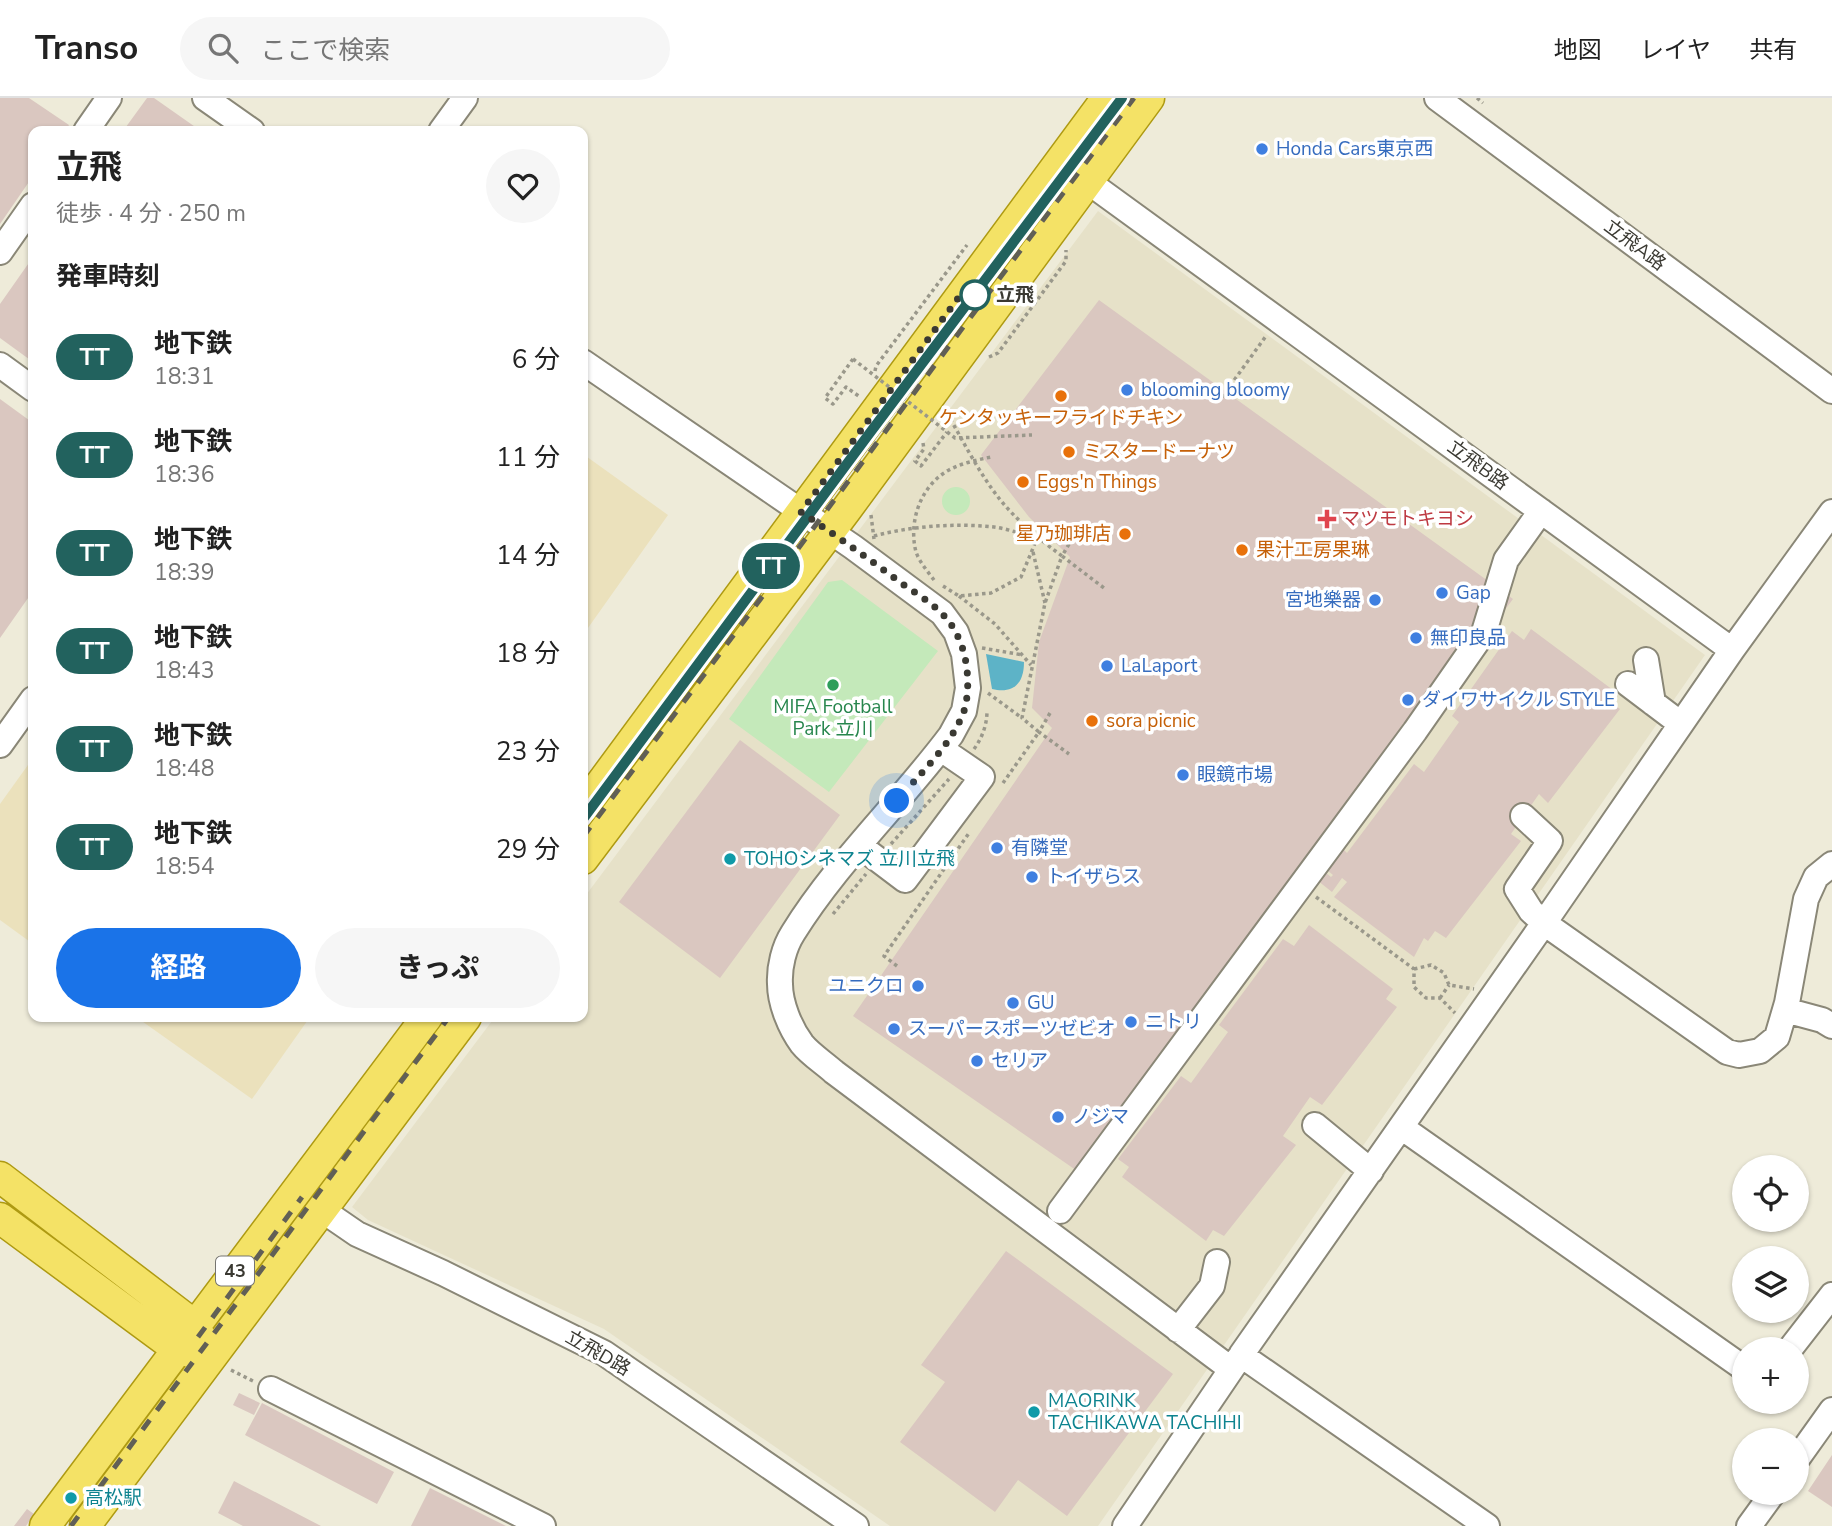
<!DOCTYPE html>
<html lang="ja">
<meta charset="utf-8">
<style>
body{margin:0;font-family:"Nunito Sans","Noto Sans JP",sans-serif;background:#f6f6f6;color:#222;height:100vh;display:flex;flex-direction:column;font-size:26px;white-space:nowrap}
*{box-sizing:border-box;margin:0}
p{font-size:23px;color:#767676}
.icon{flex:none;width:38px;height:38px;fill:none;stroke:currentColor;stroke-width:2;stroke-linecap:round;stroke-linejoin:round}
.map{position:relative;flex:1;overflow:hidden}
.side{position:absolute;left:28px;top:28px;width:560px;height:896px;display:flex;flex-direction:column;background:#fff;border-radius:14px;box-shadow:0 2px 5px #0004}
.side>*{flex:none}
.badge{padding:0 14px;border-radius:23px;font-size:24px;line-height:46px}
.buttons{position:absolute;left:1732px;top:1057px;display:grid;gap:14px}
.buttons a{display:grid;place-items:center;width:77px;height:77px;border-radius:50%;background:#fff;box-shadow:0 2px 5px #0004;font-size:35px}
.you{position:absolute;width:35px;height:35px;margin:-18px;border:5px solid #fff;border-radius:50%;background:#1a73e8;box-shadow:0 0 0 10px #1a73e833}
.map>.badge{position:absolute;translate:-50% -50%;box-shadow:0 0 0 4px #fff}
h2{padding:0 28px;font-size:26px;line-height:63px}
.round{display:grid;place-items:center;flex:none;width:74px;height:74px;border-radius:37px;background:#f6f6f6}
.summary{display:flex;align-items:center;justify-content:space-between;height:119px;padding:0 28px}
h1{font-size:33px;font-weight:700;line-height:52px}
.cta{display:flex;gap:14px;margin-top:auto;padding:14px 28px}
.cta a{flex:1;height:80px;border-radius:42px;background:#1a73e8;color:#fff;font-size:28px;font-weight:700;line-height:80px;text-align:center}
.cta a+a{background:#f6f6f6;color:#222}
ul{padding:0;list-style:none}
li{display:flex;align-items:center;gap:21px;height:98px;padding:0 28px}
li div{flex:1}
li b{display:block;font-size:26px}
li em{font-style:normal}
li .badge{min-width:77px;font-weight:700;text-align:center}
header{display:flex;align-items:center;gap:42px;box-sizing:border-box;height:98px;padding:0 35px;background:#fff;border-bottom:2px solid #e0e0e0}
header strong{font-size:33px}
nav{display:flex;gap:38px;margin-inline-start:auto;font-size:24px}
.search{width:490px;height:63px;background:#f6f6f6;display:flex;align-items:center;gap:18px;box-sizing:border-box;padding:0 24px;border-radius:38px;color:#767676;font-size:26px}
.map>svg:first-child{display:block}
.built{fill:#e6e1c8}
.green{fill:#c4e9ba}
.sand{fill:#ebe1bc}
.water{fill:#5db3c7}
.building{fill:#dac7c0}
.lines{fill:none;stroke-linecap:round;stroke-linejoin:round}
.minor-casing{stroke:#8a8777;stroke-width:28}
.major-casing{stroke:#ae9a12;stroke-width:33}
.path{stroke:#9a988b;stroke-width:3.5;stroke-dasharray:3.5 3.5;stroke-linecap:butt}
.minor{stroke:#fff;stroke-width:24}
.major{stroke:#f4e266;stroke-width:30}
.rail{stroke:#615f56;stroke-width:5;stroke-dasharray:12 12;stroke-linecap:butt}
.path-bridge{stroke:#9a988b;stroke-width:3.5;stroke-dasharray:3.5 3.5;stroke-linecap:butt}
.line-casing{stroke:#fff;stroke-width:16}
.line{stroke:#22625e;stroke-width:10}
.walk{stroke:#3a3932;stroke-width:7;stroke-dasharray:0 12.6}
.shop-dot{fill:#3f7fe0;stroke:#fff;stroke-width:2.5}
.stop-dot{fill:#fff;stroke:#22625e;stroke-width:3.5}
.food-dot{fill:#e8710a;stroke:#fff;stroke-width:2.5}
.health-dot{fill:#e0444e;stroke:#fff;stroke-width:2.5}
.leisure-dot{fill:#2e9e5b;stroke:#fff;stroke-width:2.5}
.culture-dot{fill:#0f9aa8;stroke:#fff;stroke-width:2.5}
.labels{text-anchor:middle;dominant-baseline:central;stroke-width:7;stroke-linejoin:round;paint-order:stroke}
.shield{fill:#fff;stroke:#757470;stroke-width:2}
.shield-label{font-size:18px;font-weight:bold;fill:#3a3932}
.shop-label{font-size:19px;fill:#366cbe;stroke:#fff;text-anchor:start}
.street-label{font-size:19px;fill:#3a3932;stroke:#fff}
.stop-label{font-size:19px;font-weight:bold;fill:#3a3932;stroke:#fff;text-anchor:start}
.food-label{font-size:19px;fill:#c56008;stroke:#fff;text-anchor:start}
.health-label{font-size:19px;fill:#be3a42;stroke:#fff;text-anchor:start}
.leisure-label{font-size:19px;fill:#27864d;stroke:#fff}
.culture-label{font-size:19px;fill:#0d838f;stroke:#fff;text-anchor:start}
</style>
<header>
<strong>Transo</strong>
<div class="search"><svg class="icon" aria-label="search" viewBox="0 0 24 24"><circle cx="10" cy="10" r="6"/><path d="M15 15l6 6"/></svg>ここで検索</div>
<nav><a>地図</a><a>レイヤ</a><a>共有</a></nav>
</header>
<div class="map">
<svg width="1832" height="1428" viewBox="0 0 1832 1428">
<rect width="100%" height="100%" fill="#eeebd9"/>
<!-- built -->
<path class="built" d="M1098 113 1705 557 1098 1428H890L604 1231 368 1122 352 1109 495 919H583V801Z"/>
<!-- green -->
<path class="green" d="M942 403a14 14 0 1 1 28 0a14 14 0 1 1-28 0Z
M842 482 938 553 829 694 729 621 828 484Z"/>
<!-- sand -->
<path class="sand" d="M583 356 668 417 583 537Z
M33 660V846L0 822V706Z
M136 919H310L252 1001Z"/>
<!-- water -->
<path class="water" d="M986 556 1024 564C1024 586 1013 596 992 591Z"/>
<!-- building -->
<path class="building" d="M0 0H29L69 27 65 33H33V78L0 126Z
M147 0H154L201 33H123Z
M33 159V264L0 240V206Z
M1099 202 1513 501 1315 766 1331 779 1333 777 1327 772 1342 750 1347 755 1414 666 1424 674 1459 624 1452 618 1512 533 1524 542 1531 531 1613 592 1606 601 1620 611 1548 705 1539 696 1511 736 1521 743 1446 840 1435 833 1428 843 1424 840 1414 859 1334 799 1347 784 1342 780 1332 794 1308 775 1083 1077 853 918 1052 630 1032 610 1039 544 1070 459 1029 419 981 357Z
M0 301 33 325V493L0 540Z
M740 642 840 717 720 880 619 804Z
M1309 827 1393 891 1386 901 1397 909 1322 1007 1310 999 1283 1038 1296 1047 1224 1138 1213 1132 1206 1143 1122 1079 1129 1069 1118 1061 1181 978 1191 985 1228 934 1219 927 1283 841 1294 848Z
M1006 1153 1173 1276 1067 1418 1018 1382 995 1414 900 1344 945 1284 921 1267Z
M239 1295 260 1305 254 1317 233 1307Z
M262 1305 394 1374 377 1406 245 1337Z
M1832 1357V1409L1808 1393Z
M234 1383 321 1428H243L218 1415Z
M430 1390 506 1428H411Z
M27 1411 34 1416 26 1428H14Z"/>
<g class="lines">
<!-- minor casing -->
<g class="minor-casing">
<path id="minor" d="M205 0 252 33
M1437 0 1832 293
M86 33 109 0
M441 33 465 0
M1087 83 1732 552 1832 414
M0 154 33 107
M583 264 853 449 942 515 956 534 964 556 968 590 964 613 951 637C901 704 837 764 793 835 784 849 779 869 780 886 780 905 790 930 802 946 810 956 824 965 834 974L1231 1271
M0 267 33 291
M1646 562 1653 605
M1628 586 1681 626
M0 647 33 601
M1523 718 1550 743 1517 791 1531 813 1544 825 1727 954 1739 957 1760 953 1777 939 1787 905 1806 801 1816 779 1832 766
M860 748 905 782 982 679 941 651
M1785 912 1822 922 1832 928
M1315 1027 1371 1073
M1401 1029 1745 1271
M322 1112 357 1136 443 1175 604 1255 856 1428
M1060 1113 1415 633 1484 534 1506 462 1541 413
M1178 1232 1212 1188 1217 1164
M1790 1251 1832 1197
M271 1291 543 1428
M1797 1361 1832 1312
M1125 1428 1239 1260
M1487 1428 1241 1257 1544 825 1732 552
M1749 1428 1773 1395"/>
</g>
<!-- major casing -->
<g class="major-casing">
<path id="major" d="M583 710 1107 0
M583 761 846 412 1149 0
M0 1079 194 1227 203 1244
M0 1120 176 1250 194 1255
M45 1428 427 919
M85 1428 466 919"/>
</g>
<!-- path -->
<path class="path" d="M1477 0 1483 5
M989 259 998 255 1066 163V152
M853 261 825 300 833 306 846 289 860 299
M875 273 876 268 967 147
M1222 299 1266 238
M947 315C963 343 978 373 998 399 1015 421 1039 441 1062 458L1045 505 1022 620 1039 634 1003 685
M923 345 924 351 915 363 921 368 947 334
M871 417 874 441
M874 438C912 428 955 425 994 429 1008 431 1022 436 1036 440
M1069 446 1062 458 1104 490
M1033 454 1045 505
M934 482C928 474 919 463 916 454 908 423 921 387 949 372 962 365 977 362 991 359
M943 488 959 498 991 495 1021 479 1043 426
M959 498 995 526 1031 567
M982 550 1023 557
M988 595 1022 620
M1050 615 1039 634 1069 656
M974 651C982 640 987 627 987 613
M891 746 949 681
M1316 799 1414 871V889L1426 900H1440L1455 915
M833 816 866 776
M897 868 884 858 969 735
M1414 871 1431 867 1444 875 1449 887 1474 891
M1440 900 1449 887
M231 1272 253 1283"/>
<!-- minor -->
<use href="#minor" class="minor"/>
<!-- major -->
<use href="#major" class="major"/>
<!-- rail -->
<path class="rail" d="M627 662 903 292
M583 739 1134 0
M198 1239 302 1099
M71 1428 449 919"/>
<!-- path-bridge -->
<path class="path-bridge" d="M853 261 955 340 1032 337"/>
</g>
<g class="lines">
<!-- line casing -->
<g class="line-casing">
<path id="line" d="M583 721 869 336 1122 0"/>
</g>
<!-- line -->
<use href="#line" class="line"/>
<!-- walk -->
<path class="walk" d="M897 703C919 676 952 647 964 613 971 590 968 556 956 535 945 512 921 499 901 485 868 460 835 437 801 414L959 199 975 197"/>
</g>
<!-- markers -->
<g class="shop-dot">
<circle cx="1262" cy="51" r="7"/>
<circle cx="1127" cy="292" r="7"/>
<circle cx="1442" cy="495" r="7"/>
<circle cx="1375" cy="502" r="7"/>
<circle cx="1416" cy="540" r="7"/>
<circle cx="1107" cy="568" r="7"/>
<circle cx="1408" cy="602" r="7"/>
<circle cx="1183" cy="677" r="7"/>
<circle cx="997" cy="750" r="7"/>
<circle cx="1032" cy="779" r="7"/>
<circle cx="918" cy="888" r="7"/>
<circle cx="1013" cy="905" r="7"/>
<circle cx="1131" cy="924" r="7"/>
<circle cx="894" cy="931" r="7"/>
<circle cx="977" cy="963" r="7"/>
<circle cx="1058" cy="1019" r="7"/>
</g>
<circle class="stop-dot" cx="975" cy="197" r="14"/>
<g class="food-dot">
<circle cx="1061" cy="298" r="7"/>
<circle cx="1069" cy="354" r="7"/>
<circle cx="1023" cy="384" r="7"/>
<circle cx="1125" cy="436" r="7"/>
<circle cx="1242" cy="452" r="7"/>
<circle cx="1092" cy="623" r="7"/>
</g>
<path class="health-dot" d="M1323.5 410.5h7v7h7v7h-7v7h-7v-7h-7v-7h7z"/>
<circle class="leisure-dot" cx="833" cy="587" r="7"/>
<g class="culture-dot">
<circle cx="730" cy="761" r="7"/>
<circle cx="1034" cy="1314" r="7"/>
<circle cx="71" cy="1400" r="7"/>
</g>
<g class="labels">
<!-- shield labels -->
<rect class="shield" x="216" y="1158.5" width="38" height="29" rx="5"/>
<g class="shield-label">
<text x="235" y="1173">43</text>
</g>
<!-- shop labels -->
<g class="shop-label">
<text x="1276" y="51">Honda Cars東京西</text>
<text x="1141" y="292">blooming bloomy</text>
<text x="1456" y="495">Gap</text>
<text x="1361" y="502" text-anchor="end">宮地樂器</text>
<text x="1430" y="540">無印良品</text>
<text x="1121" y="568">LaLaport</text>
<text x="1422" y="602">ダイワサイクル STYLE</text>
<text x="1197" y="677">眼鏡市場</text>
<text x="1011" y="750">有隣堂</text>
<text x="1046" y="779">トイザらス</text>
<text x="904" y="888" text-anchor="end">ユニクロ</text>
<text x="1027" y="905">GU</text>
<text x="1145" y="924">ニトリ</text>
<text x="908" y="931">スーパースポーツゼビオ</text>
<text x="991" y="963">セリア</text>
<text x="1072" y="1019">ノジマ</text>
</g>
<!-- street labels -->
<g class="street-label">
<text transform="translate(1635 147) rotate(37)">立飛A路</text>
<text transform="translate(1478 367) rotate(36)">立飛B路</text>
<text transform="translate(598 1255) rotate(30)">立飛D路</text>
</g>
<!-- stop labels -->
<g class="stop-label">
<text x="996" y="197">立飛</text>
</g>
<!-- food labels -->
<g class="food-label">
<text x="1061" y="320" text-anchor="middle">ケンタッキーフライドチキン</text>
<text x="1083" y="354">ミスタードーナツ</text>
<text x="1037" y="384">Eggs'n Things</text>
<text x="1111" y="436" text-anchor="end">星乃珈琲店</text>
<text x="1256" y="452">果汁工房果琳</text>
<text x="1106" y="623">sora picnic</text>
</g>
<!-- health labels -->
<g class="health-label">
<text x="1341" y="421">マツモトキヨシ</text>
</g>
<!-- leisure labels -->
<g class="leisure-label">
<text x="833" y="609">MIFA Football<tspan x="833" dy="22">Park 立川</tspan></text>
</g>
<!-- culture labels -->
<g class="culture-label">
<text x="744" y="761">TOHOシネマズ 立川立飛</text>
<text x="1048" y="1303">MAORINK<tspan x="1048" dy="22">TACHIKAWA TACHIHI</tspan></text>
<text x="85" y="1400">高松駅</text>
</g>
</g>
</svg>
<div class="buttons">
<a><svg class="icon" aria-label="locate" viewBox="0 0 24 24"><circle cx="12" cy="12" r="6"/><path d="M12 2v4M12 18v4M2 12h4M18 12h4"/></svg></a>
<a><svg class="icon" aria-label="layers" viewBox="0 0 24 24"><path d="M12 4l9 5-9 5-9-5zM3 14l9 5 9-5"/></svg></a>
<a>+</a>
<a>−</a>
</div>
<div class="you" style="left:897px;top:703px"></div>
<b class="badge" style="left:771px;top:468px;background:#22625e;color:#fff">TT</b>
<section class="side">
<div class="summary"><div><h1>立飛</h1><p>徒歩 · 4 分 · 250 m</p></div><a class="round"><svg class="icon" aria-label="heart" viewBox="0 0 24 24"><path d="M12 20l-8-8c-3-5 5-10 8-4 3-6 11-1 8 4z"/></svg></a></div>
<h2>発車時刻</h2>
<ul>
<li><span class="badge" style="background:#22625e;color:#fff">TT</span><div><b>地下鉄</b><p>18:31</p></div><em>6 分</em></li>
<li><span class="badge" style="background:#22625e;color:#fff">TT</span><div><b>地下鉄</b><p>18:36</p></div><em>11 分</em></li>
<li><span class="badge" style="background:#22625e;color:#fff">TT</span><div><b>地下鉄</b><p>18:39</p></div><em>14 分</em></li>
<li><span class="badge" style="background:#22625e;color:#fff">TT</span><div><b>地下鉄</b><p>18:43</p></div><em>18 分</em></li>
<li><span class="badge" style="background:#22625e;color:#fff">TT</span><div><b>地下鉄</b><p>18:48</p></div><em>23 分</em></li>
<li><span class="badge" style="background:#22625e;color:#fff">TT</span><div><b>地下鉄</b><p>18:54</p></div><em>29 分</em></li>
</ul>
<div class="cta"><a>経路</a><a>きっぷ</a></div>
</section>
</div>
